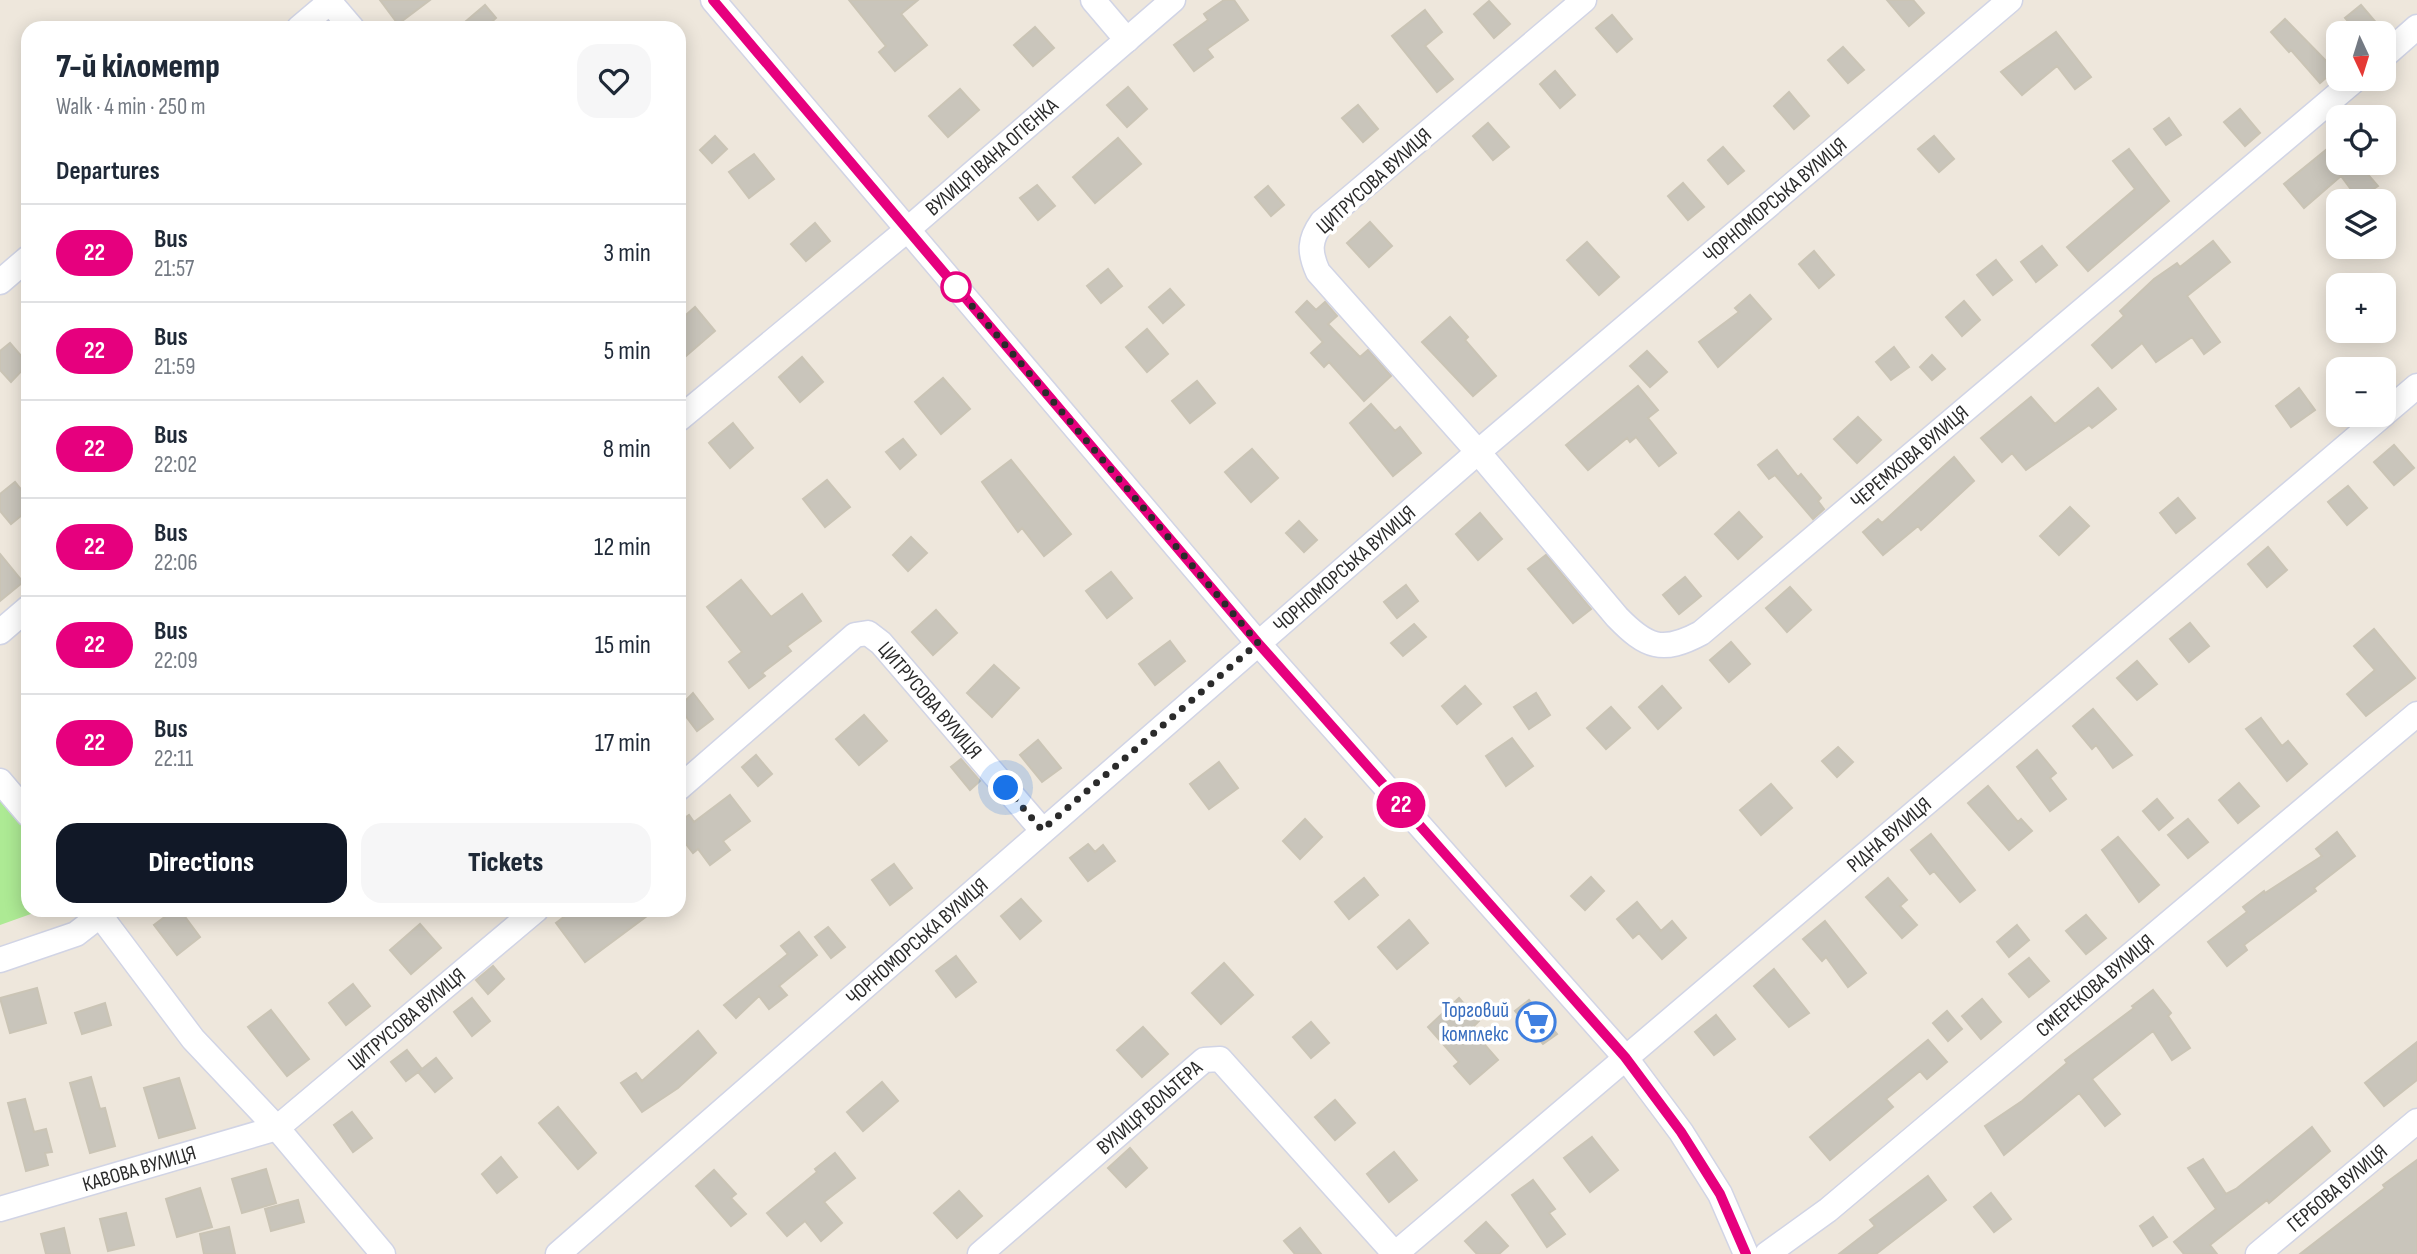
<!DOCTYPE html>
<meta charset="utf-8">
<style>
body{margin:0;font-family:"Sofia Sans Condensed",sans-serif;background:#f6f6f7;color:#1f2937;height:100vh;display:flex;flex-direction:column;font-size:26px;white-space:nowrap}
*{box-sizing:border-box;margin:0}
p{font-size:23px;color:#747a83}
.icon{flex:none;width:38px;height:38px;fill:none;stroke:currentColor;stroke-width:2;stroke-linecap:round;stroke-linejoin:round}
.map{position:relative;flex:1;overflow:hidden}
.side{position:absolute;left:21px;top:21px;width:665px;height:896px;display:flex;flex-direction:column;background:#fff;border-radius:21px;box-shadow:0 4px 18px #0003}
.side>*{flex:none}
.badge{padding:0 14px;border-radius:23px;font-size:24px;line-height:46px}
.needle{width:46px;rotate:176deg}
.fabs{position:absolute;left:2326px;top:21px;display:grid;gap:14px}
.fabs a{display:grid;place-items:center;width:70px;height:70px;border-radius:14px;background:#fff;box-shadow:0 4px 18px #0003;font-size:35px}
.you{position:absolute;width:35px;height:35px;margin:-18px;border:5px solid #fff;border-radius:50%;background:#1a73e8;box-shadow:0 0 0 10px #1a73e833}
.map>.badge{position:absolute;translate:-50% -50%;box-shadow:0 0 0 4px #fff}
h2{padding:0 35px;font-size:26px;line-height:63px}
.round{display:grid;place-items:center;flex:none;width:74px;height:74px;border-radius:21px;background:#f6f6f7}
.summary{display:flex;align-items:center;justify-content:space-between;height:119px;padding:0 35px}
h1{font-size:33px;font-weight:800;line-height:52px}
.action{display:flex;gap:14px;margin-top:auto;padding:14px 35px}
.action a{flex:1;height:80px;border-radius:21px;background:#111827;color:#fff;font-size:28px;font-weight:800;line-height:80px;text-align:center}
.action a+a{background:#f6f6f7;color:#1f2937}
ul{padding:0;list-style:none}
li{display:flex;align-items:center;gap:21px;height:98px;padding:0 35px;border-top:2px solid #e0e1e3}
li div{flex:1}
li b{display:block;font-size:26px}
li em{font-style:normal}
li .badge{min-width:77px;font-weight:700;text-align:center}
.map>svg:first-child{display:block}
.green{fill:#adea94}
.building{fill:#c9c5bb;stroke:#cac4b5;stroke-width:2}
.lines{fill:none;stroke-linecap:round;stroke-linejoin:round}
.minor-casing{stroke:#d1d4e5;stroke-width:27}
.minor{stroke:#fff;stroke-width:24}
.line-casing{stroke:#fff;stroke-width:16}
.line{stroke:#e6007e;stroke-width:10}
.walk{stroke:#2b2b2b;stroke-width:7;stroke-dasharray:0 12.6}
.stop-dot{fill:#fff;stroke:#e6007e;stroke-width:3.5}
.labels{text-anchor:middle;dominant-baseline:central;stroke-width:7;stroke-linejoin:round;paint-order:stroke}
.street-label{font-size:21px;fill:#2b2b2b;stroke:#fff}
.shop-label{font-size:21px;fill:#366cbe;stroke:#fff;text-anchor:end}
</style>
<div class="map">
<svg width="2417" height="1254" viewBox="0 0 2417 1254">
<rect width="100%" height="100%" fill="#eee7dc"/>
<!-- green -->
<path class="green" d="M0 797 28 830V910H42L0 925Z"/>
<!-- building -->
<path class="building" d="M380 0H430L398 24Z
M849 0H918L901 14 927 45 895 71 879 52 886 46Z
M1224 0H1234L1248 20 1207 49 1213 57 1194 71 1174 45 1208 20 1204 14Z
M1887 0H1913L1924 13 1909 26Z
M1489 1 1510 24 1494 38 1474 14Z
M485 5 496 18 485 28H458Z
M2361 5 2385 33H2358L2345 18Z
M1425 10 1442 32 1425 46 1453 79 1437 92 1392 36Z
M1612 15 1632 39 1617 52 1596 28Z
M2285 19 2335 70 2320 83 2291 50 2289 52 2271 32Z
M1035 27 1054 48 1033 66 1014 45Z
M2056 32 2091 77 2075 89 2057 66 2022 95 2001 72Z
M1843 47 1864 70 1848 83 1828 60Z
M1555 71 1575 95 1560 108 1540 84Z
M1128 87 1147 109 1127 127 1107 105Z
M960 89 979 110 948 137 929 116Z
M1789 92 1809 116 1794 129 1774 106Z
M1358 105 1378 129 1363 142 1342 118Z
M2240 109 2260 133 2245 146 2224 122Z
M2169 118 2181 135 2166 145 2154 129Z
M1488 123 1509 147 1493 160 1473 136Z
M715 136 727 149 712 163 700 150Z
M1934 136 1954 159 1939 172 1918 149Z
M1118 138 1141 164 1095 203 1073 177Z
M2338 140V163H2358L2378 186 2358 199 2341 176 2304 208 2284 184Z
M1723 147 1744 171 1728 184 1708 160Z
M2129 149 2169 201 2088 271 2067 247 2135 189 2113 161Z
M754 154 774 179 749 198 729 172Z
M1683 183 1704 207 1688 220 1668 196Z
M1037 185 1055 206 1038 220 1020 198Z
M1268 186 1284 205 1271 216 1255 197Z
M1370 222 1392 246 1369 267 1347 243Z
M815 223 830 241 806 261 791 244Z
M2213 241 2230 262 2187 296 2220 342 2204 354 2192 337 2156 362 2142 343 2112 368 2092 345 2124 316 2120 311 2154 279 2177 263 2180 267Z
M1587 242 1619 277 1599 295 1567 260Z
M2042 246 2057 265 2036 282 2021 262Z
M1814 251 1834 275 1819 288 1799 264Z
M1996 260 2012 280 1993 295 1977 275Z
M1108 269 1122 286 1101 303 1087 286Z
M1170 289 1184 305 1163 323 1149 307Z
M1750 295 1771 319 1718 367 1699 342 1739 312 1735 308Z
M1307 301 1316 310 1325 302 1337 316 1328 324 1360 357 1368 350 1391 376 1364 401 1329 362 1324 367 1311 353 1323 342 1296 312Z
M1964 301 1980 320 1962 336 1946 317Z
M695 307 715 331 679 362V321Z
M1450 317 1468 337 1465 340 1496 376 1473 396 1422 342Z
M1147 329 1168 354 1147 372 1126 347Z
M10 343 28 364 11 382 0 370V351Z
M1894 347 1909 367 1891 380 1876 362Z
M1647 351 1667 372 1650 387 1630 366Z
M1932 355 1945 369 1932 380 1920 367Z
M802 357 823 382 800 402 779 377Z
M943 378 970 409 941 434 915 402Z
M1197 381 1215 403 1190 423 1172 401Z
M1638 386 1658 410 1648 418 1676 453 1659 466 1636 437 1630 442 1627 438 1588 470 1566 445Z
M2098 388 2116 409 2092 428 2089 425 2026 470 2012 453 2002 462 1981 438 2031 397 2055 424Z
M2299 388 2315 410 2291 427 2276 406Z
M1371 404 1395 431 1400 427 1421 453 1393 476 1350 423Z
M1858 417 1881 440 1857 463 1834 439Z
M733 423 753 448 730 468 709 443Z
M903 439 916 455 900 469 886 452Z
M2394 445 2414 468 2394 485 2374 462Z
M1252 449 1278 478 1251 502 1225 472Z
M1777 450 1798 477 1801 474 1821 498 1818 501 1824 509 1813 519 1775 475 1769 479 1758 465Z
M1954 457 1974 481 1921 530 1918 526 1883 555 1863 532 1878 519 1882 523Z
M1011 460 1071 534 1044 556 1022 528 1018 532 982 482Z
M827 480 850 507 825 527 803 499Z
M15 482 28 498V510L11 524 0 511V494Z
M2348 486 2367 508 2347 525 2328 502Z
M2178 498 2195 518 2176 533 2160 513Z
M2070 507 2089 526 2059 555 2040 536Z
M1739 512 1762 537 1738 559 1715 534Z
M1480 513 1502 539 1478 560 1456 534Z
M1299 521 1317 540 1304 552 1286 533Z
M911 537 927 553 908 571 893 555Z
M2268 547 2287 570 2267 587 2248 564Z
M0 554 23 582 0 601Z
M1546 555 1591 609 1573 623 1528 569Z
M1111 572 1132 598 1107 618 1086 591Z
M1685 577 1701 596 1679 614 1663 595Z
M741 580 771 617 802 594 821 621 787 646 791 651 762 673 765 676 749 688 729 662 742 652 707 607Z
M1406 585 1418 601 1397 618 1384 602Z
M1790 587 1811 610 1787 632 1766 608Z
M936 610 957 633 933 655 912 632Z
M2190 623 2209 646 2189 662 2170 639Z
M1414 624 1426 637 1403 656 1391 643Z
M2374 629 2415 678 2366 716 2347 694 2375 670 2354 646Z
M1170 641 1185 661 1155 685 1139 664Z
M1731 642 1750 664 1729 682 1710 660Z
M2137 661 2157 684 2137 700 2117 678Z
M994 665 1019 688 992 717 967 693Z
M1465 686 1481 704 1457 724 1442 706Z
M1662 686 1681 708 1658 729 1639 707Z
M693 693 713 719 697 731 679 707Z
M1536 693 1550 715 1529 729 1514 707Z
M1611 707 1630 728 1606 749 1587 728Z
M2093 709 2132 755 2113 768 2096 745 2092 749 2073 726Z
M864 715 887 741 859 765 836 739Z
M2261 718 2282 746 2288 741 2307 764 2287 781 2246 729Z
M1512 738 1533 766 1506 786 1486 756Z
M1038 740 1061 768 1042 782 1020 755Z
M1838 747 1853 762 1837 777 1822 761Z
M2037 750 2056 773 2050 778 2066 799 2050 811 2017 767Z
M756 755 772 774 758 786 742 767Z
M961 759 980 781 970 790 951 767Z
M1219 762 1238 788 1209 809 1190 784Z
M2239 783 2259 806 2238 823 2219 800Z
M1771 784 1792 808 1761 835 1740 810Z
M1988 786 2018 822 2021 819 2032 831 2009 850 1968 803Z
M730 795 750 821 723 841 730 850 710 865 698 849 693 853 679 835V822L689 815 694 822Z
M2157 799 2173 818 2159 830 2143 811Z
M1305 819 1322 837 1300 859 1283 841Z
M2188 819 2208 842 2188 858 2168 835Z
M2337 832 2355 856 2314 888 2316 891 2244 945 2247 950 2227 966 2208 942 2247 912 2243 907 2264 891 2265 893 2322 856 2316 849Z
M1931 834 1975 890 1960 902 1934 871 1930 874 1911 850Z
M2118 837 2159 885 2139 902 2102 850Z
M1088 844 1095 852 1103 845 1115 861 1088 881 1070 858Z
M894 864 912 888 890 905 872 880Z
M1591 877 1604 891 1585 910 1571 896Z
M1364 878 1378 895 1349 919 1335 902Z
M1888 878 1907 900 1900 906 1917 925 1902 938 1866 897Z
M1021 899 1041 921 1020 939 1001 916Z
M1637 902 1661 931 1672 921 1686 938 1662 959 1639 933 1633 938 1617 919Z
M174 910H180L200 937 177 955 154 925Z
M573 910H655L585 962 556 923Z
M2086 915 2106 938 2086 954 2066 931Z
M1409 920 1428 943 1397 969 1378 947Z
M1825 921 1866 973 1848 987 1826 957 1822 961 1803 939Z
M420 924 441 948 411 974 390 950Z
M2017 925 2029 940 2009 957 1997 942Z
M828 927 845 947 831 958 815 937Z
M799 932 817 955 779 986 787 995 769 1009 759 996 736 1018 724 1005 788 954 781 946Z
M956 956 976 982 956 997 936 971Z
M2029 958 2049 981 2029 997 2009 974Z
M1224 963 1253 995 1221 1024 1192 993Z
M493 966 504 979 488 994 476 980Z
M1774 969 1809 1013 1789 1027 1754 986Z
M353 984 370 1006 346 1025 329 1003Z
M37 988 46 1023 10 1033 0 998Z
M2153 990 2171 1013 2168 1016 2190 1048 2172 1060 2153 1031 2092 1079 2120 1114 2105 1126 2079 1093 2004 1155 1985 1126 2022 1101 2067 1063 2065 1060 2134 1008 2132 1006Z
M472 998 490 1021 472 1036 454 1012Z
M1459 998 1479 1021 1471 1029 1498 1060 1470 1084 1454 1066 1459 1062 1428 1027Z
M1982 999 2001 1022 1981 1039 1962 1016Z
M1529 1000 1557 1034 1543 1044 1515 1011Z
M105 1003 111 1025 82 1034 75 1013Z
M271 1010 309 1059 287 1076 248 1027Z
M1947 1011 1962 1029 1948 1041 1933 1023Z
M1716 1015 1735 1039 1714 1055 1695 1032Z
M1311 1022 1329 1043 1311 1058 1293 1037Z
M1143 1027 1168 1054 1142 1077 1117 1050Z
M698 1031 716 1053 678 1088 642 1112 621 1083 636 1073 642 1081Z
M1928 1040 1947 1062 1927 1079 1920 1071 1886 1099 1893 1107 1830 1160 1810 1137Z
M2417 1042V1080L2384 1106 2365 1083Z
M407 1050 422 1069 436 1058 452 1078 435 1092 418 1072 421 1070 406 1081 391 1062Z
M91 1077 100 1109 105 1108 115 1146 90 1153 70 1083Z
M179 1078 195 1128 159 1138 144 1088Z
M882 1082 898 1101 863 1131 847 1112Z
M25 1099 34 1132 46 1129 52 1152 45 1153 48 1165 26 1171 8 1103Z
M1335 1100 1355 1123 1335 1140 1315 1117Z
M558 1107 596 1153 578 1169 539 1123Z
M352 1112 372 1138 353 1152 334 1125Z
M2312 1127 2330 1151 2269 1203 2267 1200 2210 1245 2217 1254H2184L2174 1242 2216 1209 2188 1168 2203 1159 2226 1194 2236 1189Z
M1592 1137 1618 1170 1590 1192 1564 1158Z
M1130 1148 1147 1168 1126 1187 1108 1168Z
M1394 1152 1417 1180 1389 1202 1367 1174Z
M835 1153 855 1178 824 1202 842 1223 821 1241 805 1221 787 1236 767 1213 817 1172 815 1169Z
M501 1157 517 1177 497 1193 482 1174Z
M2417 1160V1254H2300L2385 1188 2383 1185Z
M266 1169 276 1203 242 1213 232 1179Z
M714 1170 736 1194 731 1198 746 1214 731 1226 696 1186Z
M1928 1176 1946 1200 1876 1254H1839L1875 1226 1870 1220Z
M1533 1180 1555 1209 1549 1213 1565 1234 1547 1247 1512 1195Z
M200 1188 212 1227 177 1237 166 1199Z
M959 1191 982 1216 957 1238 934 1213Z
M1991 1193 2011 1219 1994 1232 1974 1207Z
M298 1200 304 1222 271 1231 265 1209Z
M126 1213 134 1245 108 1251 100 1219Z
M2153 1217 2167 1237 2153 1246 2140 1226Z
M1486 1222 1508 1246 1499 1254H1477L1465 1241Z
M229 1227 235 1254H204L200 1234Z
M64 1228 70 1254H46L41 1234Z
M1300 1228 1321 1254H1295L1284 1241Z"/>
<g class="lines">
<!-- minor casing -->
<g class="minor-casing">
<g id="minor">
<path d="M328 0 352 28"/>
<path d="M713 0 1258 643 1625 1057 1681 1132 1720 1194 1746 1254"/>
<path d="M1093 0 1127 40"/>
<path id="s1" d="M1584 0 1322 222C1309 240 1309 252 1318 272L1478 452 1617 617C1646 647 1662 654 1701 633L2356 79"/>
<path d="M299 28 332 0"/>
<path d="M2384 56 2417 27"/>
<path d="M0 282 28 258"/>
<path d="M2384 414 2417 386"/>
<path id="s2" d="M679 419 907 230 1173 0"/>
<path d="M0 632 28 608"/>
<path d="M0 781 28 814"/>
<path id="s3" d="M679 788 855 635 868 633 881 643 1042 830"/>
<path d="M96 910 193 1039 277 1128 383 1254"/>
<path d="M0 960 76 934 107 910"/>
<path id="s4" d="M0 1209 277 1128 536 910"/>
<path id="s5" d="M558 1254 1478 452 2010 0"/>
<path id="s6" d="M980 1254 1204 1060 1220 1059 1395 1254"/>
<path id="s7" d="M1395 1254 2383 415"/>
<path id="s8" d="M1767 1254 1828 1210 2417 714"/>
<path id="s9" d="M2258 1254 2417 1121"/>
</g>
</g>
<!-- minor -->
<use href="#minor" class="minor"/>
</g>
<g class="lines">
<!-- line casing -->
<g class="line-casing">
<path id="line" d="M713 0 1258 643 1625 1057 1681 1132 1720 1194 1746 1254"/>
</g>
<!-- line -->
<use href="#line" class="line"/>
<!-- walk -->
<path class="walk" d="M956 287 1258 643 1042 830 1006 788"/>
</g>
<!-- icons -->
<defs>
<g id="supermarket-ring" transform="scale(2.0125)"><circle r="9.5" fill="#fff" stroke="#3f7fe0" stroke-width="1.5"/><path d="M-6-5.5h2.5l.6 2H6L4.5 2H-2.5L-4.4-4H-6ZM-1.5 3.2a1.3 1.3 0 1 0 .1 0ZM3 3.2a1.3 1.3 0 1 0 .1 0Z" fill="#3f7fe0"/></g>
</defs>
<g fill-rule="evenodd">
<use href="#supermarket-ring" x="1536" y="1022"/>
</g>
<!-- markers -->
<circle class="stop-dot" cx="956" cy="287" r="14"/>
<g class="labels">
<!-- street labels -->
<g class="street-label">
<text stroke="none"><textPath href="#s2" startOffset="408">ВУЛИЦЯ ІВАНА ОГІЄНКА</textPath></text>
<text transform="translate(1374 181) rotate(-42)">ЦИТРУСОВА ВУЛИЦЯ</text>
<text stroke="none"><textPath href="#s5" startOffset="1610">ЧОРНОМОРСЬКА ВУЛИЦЯ</textPath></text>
<text stroke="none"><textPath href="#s1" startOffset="1222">ЧЕРЕМХОВА ВУЛИЦЯ</textPath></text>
<text stroke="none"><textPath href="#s5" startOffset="1043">ЧОРНОМОРСЬКА ВУЛИЦЯ</textPath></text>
<text stroke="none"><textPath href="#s3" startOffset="338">ЦИТРУСОВА ВУЛИЦЯ</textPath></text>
<text stroke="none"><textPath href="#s7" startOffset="648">РІДНА ВУЛИЦЯ</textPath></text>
<text stroke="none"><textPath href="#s5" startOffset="476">ЧОРНОМОРСЬКА ВУЛИЦЯ</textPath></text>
<text stroke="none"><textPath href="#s8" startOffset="424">СМЕРЕКОВА ВУЛИЦЯ</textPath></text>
<text stroke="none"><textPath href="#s4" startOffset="458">ЦИТРУСОВА ВУЛИЦЯ</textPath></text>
<text stroke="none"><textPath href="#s6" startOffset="224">ВУЛИЦЯ ВОЛЬТЕРА</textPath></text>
<text stroke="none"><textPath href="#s4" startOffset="145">КАВОВА ВУЛИЦЯ</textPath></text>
<text stroke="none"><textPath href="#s9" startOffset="103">ГЕРБОВА ВУЛИЦЯ</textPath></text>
</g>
<!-- shop labels -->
<g class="shop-label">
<text x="1509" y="1010">Торговий<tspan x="1509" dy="24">комплекс</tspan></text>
</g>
</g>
</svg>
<div class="fabs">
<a><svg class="needle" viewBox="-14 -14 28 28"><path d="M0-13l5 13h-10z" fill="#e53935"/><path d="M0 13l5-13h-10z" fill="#747a83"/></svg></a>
<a><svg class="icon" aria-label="locate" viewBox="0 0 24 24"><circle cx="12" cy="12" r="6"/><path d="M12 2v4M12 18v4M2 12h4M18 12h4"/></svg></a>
<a><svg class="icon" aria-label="layers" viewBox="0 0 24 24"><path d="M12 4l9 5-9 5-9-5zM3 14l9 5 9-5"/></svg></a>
<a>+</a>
<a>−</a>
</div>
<div class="you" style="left:1006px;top:788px"></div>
<b class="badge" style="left:1401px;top:805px;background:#e6007e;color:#fff">22</b>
<section class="side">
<div class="summary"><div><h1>7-й кілометр</h1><p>Walk · 4 min · 250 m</p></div><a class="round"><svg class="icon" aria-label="heart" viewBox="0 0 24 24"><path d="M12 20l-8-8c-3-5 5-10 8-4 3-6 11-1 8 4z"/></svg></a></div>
<h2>Departures</h2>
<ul>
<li><span class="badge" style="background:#e6007e;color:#fff">22</span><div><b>Bus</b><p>21:57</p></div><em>3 min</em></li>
<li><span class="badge" style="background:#e6007e;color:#fff">22</span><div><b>Bus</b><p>21:59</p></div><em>5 min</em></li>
<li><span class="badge" style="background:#e6007e;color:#fff">22</span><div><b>Bus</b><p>22:02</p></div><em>8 min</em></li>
<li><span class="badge" style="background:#e6007e;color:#fff">22</span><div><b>Bus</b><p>22:06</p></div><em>12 min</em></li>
<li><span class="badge" style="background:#e6007e;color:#fff">22</span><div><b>Bus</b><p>22:09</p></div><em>15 min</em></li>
<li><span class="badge" style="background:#e6007e;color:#fff">22</span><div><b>Bus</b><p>22:11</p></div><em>17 min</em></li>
</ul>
<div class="action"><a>Directions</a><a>Tickets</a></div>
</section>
</div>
